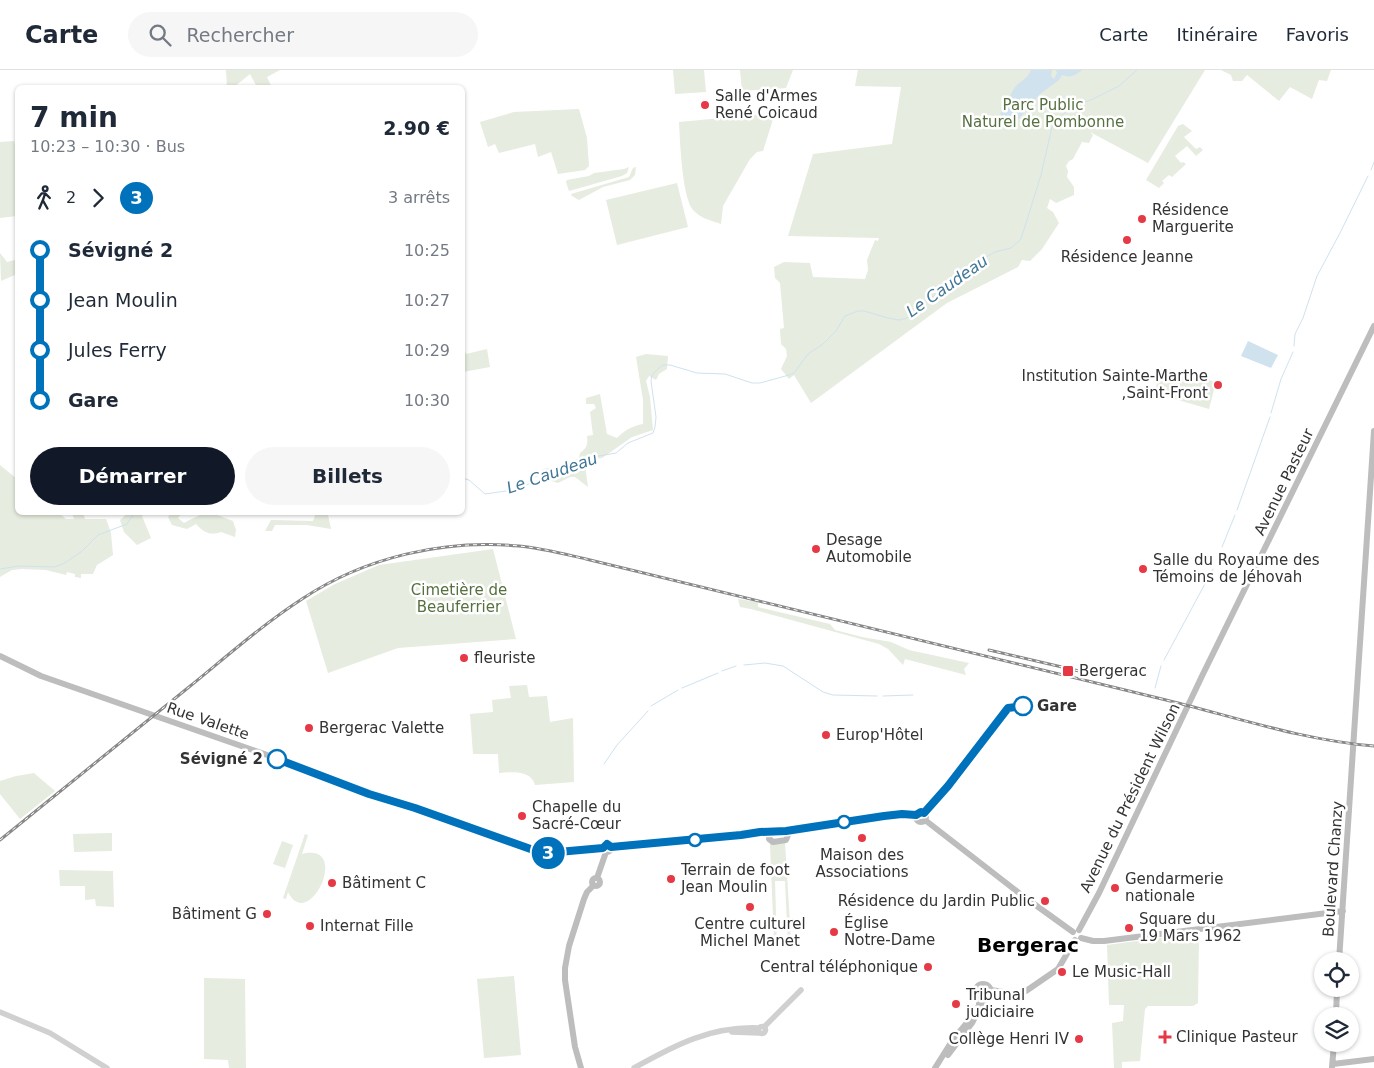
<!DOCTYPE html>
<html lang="fr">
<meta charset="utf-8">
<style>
body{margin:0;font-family:"DejaVu Sans",sans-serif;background:#f6f6f7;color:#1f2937;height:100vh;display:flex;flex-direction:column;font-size:19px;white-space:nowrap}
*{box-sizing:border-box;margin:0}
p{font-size:16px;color:#747a83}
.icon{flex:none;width:28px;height:28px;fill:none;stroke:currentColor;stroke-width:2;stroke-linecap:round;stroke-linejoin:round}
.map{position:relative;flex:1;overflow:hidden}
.panel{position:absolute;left:15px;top:15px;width:450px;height:430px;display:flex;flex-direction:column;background:#fff;border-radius:8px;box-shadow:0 1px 4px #0004}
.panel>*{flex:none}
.badge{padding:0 10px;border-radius:16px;font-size:18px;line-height:32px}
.controls{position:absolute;left:1314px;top:882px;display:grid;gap:10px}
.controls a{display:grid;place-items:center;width:45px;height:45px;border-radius:50%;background:#fff;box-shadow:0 1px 4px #0004;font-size:25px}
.map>.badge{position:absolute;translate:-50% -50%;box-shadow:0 0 0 2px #fff}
.legs{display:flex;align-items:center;gap:8px;height:55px;padding:0 15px;font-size:16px}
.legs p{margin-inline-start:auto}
.head{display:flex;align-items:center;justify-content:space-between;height:85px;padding:0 15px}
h1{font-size:28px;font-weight:800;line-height:38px}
.button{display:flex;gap:10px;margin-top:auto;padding:10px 15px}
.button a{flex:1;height:58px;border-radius:30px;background:#111827;color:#fff;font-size:20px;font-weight:800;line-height:58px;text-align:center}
.button a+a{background:#f6f6f7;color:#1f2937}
ul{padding:0 15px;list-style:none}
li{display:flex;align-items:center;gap:18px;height:50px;font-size:19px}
li i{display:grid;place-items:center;width:8px;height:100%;margin:0 6px;background:currentColor}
li i::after{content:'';width:12px;height:12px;margin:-6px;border:4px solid;border-radius:50%;background:#fff}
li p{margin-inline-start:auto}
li:first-child i{background:linear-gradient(#0000 50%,currentColor 0)}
li:last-child i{background:linear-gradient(currentColor 50%,#0000 0)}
header{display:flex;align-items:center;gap:30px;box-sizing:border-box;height:70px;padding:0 25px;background:#fff;border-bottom:1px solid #e0e1e3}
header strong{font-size:24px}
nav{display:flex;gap:28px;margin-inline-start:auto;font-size:18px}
.search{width:350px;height:45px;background:#f6f6f7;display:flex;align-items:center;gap:12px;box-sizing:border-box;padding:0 18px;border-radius:28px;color:#747a83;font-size:19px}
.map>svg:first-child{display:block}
.green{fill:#e6ecdf}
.water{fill:#cfe2ee}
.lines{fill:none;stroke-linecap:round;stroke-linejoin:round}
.stream{stroke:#cfe2ee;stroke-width:1}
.tertiary{stroke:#d0d0d0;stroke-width:5.5}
.secondary{stroke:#bdbdbd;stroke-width:6}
.rail-casing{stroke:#888;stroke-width:3}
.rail{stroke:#fff;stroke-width:1;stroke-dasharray:4;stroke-linecap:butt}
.line-1-casing{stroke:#fff;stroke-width:11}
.line-1{stroke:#0072bc;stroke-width:8}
.poi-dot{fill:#e63946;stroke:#fff;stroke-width:2}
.stop-1-dot{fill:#fff;stroke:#0072bc;stroke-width:2.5}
.labels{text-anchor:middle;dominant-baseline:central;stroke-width:5;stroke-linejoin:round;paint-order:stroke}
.poi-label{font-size:15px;fill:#333;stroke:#fff;text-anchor:start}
.park-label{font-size:15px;fill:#56703f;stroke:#fff}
.street-label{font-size:15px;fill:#333;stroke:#fff}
.stop-label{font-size:15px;font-weight:bold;fill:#333;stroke:#fff;text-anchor:start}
.water-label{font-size:16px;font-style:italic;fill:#3f7597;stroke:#fff}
.district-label{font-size:20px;font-weight:bold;fill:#000;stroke:#fff}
</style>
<header>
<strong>Carte</strong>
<div class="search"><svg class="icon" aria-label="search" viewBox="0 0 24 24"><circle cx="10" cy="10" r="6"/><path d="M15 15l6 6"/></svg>Rechercher</div>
<nav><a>Carte</a><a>Itinéraire</a><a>Favoris</a></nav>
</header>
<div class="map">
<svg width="1374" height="998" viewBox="0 0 1374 998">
<rect width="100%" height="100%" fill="#fff"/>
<!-- green -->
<path class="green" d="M226 0H280L267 7 272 18 257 17 250 4 234 17H227Z
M673 0H704L706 22 675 24Z
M740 0H793L786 18 742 21Z
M858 0H1205L1148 93 1090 62 1093 65 1089 73 1082 72 1073 89 1069 91 1066 96 1068 101 1067 107 1074 117V125L1056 133 1050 129 1047 138 1053 142 1059 153 1042 179 1030 191 1022 190 1018 197 947 233 811 333 794 305 789 309 781 299 787 286 786 279 781 274 780 259 784 258 780 213 775 208 774 197 784 192 810 193 813 207 865 209 868 200 867 190 875 170 878 171 879 168 788 166 813 84 892 74 901 17 855 16Z
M1221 0H1331L1327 11 1319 10 1312 29 1290 17 1279 31 1247 5 1242 11H1233L1231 5Z
M579 39 587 68 589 96 585 100 558 104 551 82 538 87 535 74 499 83 495 74 488 77 480 52 514 42Z
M775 43 763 81 757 82 750 89 723 136 721 154C712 151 700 148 693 140 682 127 680 71 679 52Z
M1183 54 1192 61 1184 67 1196 79 1200 77 1203 80 1196 86 1187 76 1175 86 1181 93 1183 92 1186 94 1172 107 1169 105 1162 111 1164 113 1159 118 1146 110 1178 56Z
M14 71 18 86 17 146 0 148V72Z
M629 97 627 103 622 106 569 121 566 112 567 110 589 106 594 103 624 99Z
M636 97 635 105 630 110 603 117 579 130 572 126 571 124 629 107 633 98Z
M677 113 688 157 617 175 606 130Z
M0 183 7 192 15 190 17 204 1 211Z
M462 273 466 284 487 279 490 297 463 302Z
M646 284 668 286 667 299 659 304 656 310 649 306 646 311 650 327 653 360 632 367 602 388 588 390 585 395 588 417 575 407H570L558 413 548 410V404L531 408 532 406 541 402 543 399 550 398 552 402C559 402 568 401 572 396V392L579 388 580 383C587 378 588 374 587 366L593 365 590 342 596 338 594 334H586V328L600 324 607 364 617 368C625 360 632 356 643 354V330L636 287Z
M1162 297 1216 312 1209 339 1154 323Z
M0 395 17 409 18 442 59 443 66 449H74L72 443H83L85 449H106L111 463 113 485 97 495 93 504H81V508L75 507V504L67 502 66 505 46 500 22 499 12 500 0 507Z
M128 443H143L142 446 151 468 137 475 124 462 120 450Z
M171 443H182L178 448 184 453C210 440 206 441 233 451L236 460 235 467 221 462C210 466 203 462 196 454L187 459 172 455 168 447Z
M316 443H330L328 445 331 459 307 455H275L272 461H265L271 450 313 451Z
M493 479 516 569 398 578 328 603 306 531 335 514 379 495Z
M738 529 758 532V537L830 554 835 560 862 567 891 572 909 580 969 593 964 599 966 605 905 589 903 595 888 579 879 574 751 539 740 537Z
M527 615 529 627 547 626 550 652 573 648 574 712 535 715C531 700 512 702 499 703L498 684H473L470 644 493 642 492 630 511 628 509 616Z
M34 703 55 721 20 749 0 724V711L16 706Z
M112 763V781L74 782 73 764Z
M305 764 308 765 302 784C352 771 309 864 288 822L286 829 283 828Z
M282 771 293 775 285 798 273 794Z
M785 772 791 870 788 876 785 811H775L777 876 774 870 770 775V773Z
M59 800 113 801 114 837 96 836 95 829 85 830V816H60Z
M1197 863 1199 865 1198 933 1193 936H1148L1145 939 1140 991 1122 992V998H1114L1112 953 1123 951 1124 935H1109L1107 875Z
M514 906 521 985 484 988 477 909Z
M204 908 245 909 246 998H229L228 990 204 989Z"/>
<!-- water -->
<path class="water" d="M1031 0H1052L1051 6 1054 9 1057 3 1056 0H1082C1074 6 1071 8 1062 5L1059 10 1040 24 1016 52 1006 54C995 43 1003 40 1008 31 1010 26 1012 21 1015 17 1021 11 1028 8 1031 0Z
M1248 271 1278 285 1271 298 1241 286Z"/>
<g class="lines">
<!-- stream -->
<path class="stream" d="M1371 100 1374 92
M1294 276 1295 264 1303 248 1317 206 1340 163 1368 106
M1271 343 1281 309 1293 282
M462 408 469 410 485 424 513 420 552 405 565 403 572 400 587 388 616 383 628 373 653 363 655 357 656 347 651 311 652 305 659 298 663 295H670L697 303 725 304 752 313H760L789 305 794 303 808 284 823 274 836 261 845 246 858 241H864L888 248 899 250 907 248 942 219 955 213 986 187 995 182 1011 178 1021 169 1041 105 1052 57 1071 36 1091 30 1119 16 1137 0
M1237 440 1270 347
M1222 477 1235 445
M0 499 19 496 54 497 63 494 81 482 98 465 127 454 135 442
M1164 590 1213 499
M744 595 765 593 783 596 823 622 833 625 877 626
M722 601 736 596
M682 618 718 603
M1155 618 1161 596
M883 626 913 625
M651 636 678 620
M604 694 617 675 648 641"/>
<!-- tertiary -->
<path class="tertiary" d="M0 942 50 963 107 998
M758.5 960a3.5 3.5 0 1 1 7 0a3.5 3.5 0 1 1-7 0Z
M764 957 801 920
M732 962 759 963
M634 998C675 975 711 956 759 958"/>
<!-- secondary -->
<path class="secondary" d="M0 586 41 606 293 694 369 724 418 739 539 782 547 783 603 778
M916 747a5 5 0 1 1 10 0a5 5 0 1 1-10 0Z
M925 750 1019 823
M785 760 788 765 786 770 773 772 769 769 770 762Z
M786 761 884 746 902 744 916 745
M603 778a4 4 0 1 1 8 0a4 4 0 1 1-8 0Z
M611 777 741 765 761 762H770
M597 808 606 782
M592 812a4 4 0 1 1 8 0a4 4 0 1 1-8 0Z
M1023 826 1073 862
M1079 860 1099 823 1202 606 1374 256
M1081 868 1093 871H1104L1343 841
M1339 891 1374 361
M975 922a8 8 0 1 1 16 0a8 8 0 1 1-16 0Z
M991 920 1016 924 1026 921 1058 899 1075 870
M1336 946 1337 919
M948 985 972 953 984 930
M1333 994 1374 989
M1332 997 1334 974
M581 998 575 977 565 910V898L569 876 584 829 587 822 594 815
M935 998 952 971 975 943 979 935V929"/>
<!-- rail casing -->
<g class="rail-casing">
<path id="rail" d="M989 580 1079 601
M0 770C63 719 126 668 189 617 226 587 262 555 302 529 365 487 444 469 519 476 541 478 564 484 586 489L1162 629C1232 646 1301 670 1374 676"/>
</g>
<!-- rail -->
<use href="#rail" class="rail"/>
</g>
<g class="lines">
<!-- line-1 casing -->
<g class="line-1-casing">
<path id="line-1" d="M277 689 369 724 415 738 539 782 547 783 603 778 607 774 611 777 741 765 760 762 786 761 884 746 902 744 916 745 921 742 924 743 948 716 1008 638 1023 636"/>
</g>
<!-- line-1 -->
<use href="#line-1" class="line-1"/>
</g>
<!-- markers -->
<g class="poi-dot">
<circle cx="705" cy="35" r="5"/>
<circle cx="1142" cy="149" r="5"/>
<circle cx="1127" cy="170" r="5"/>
<circle cx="1218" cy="315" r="5"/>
<circle cx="816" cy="479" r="5"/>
<circle cx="1143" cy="499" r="5"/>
<circle cx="464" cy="588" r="5"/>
<rect x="1062" y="595" width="12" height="12" rx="2.5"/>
<circle cx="309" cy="658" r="5"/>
<circle cx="826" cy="665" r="5"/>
<circle cx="522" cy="746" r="5"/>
<circle cx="862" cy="768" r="5"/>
<circle cx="671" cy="809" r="5"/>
<circle cx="332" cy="813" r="5"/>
<circle cx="1115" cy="818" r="5"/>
<circle cx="1045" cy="831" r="5"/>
<circle cx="750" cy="837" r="5"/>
<circle cx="267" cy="844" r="5"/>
<circle cx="310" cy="856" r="5"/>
<circle cx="1129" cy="858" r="5"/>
<circle cx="834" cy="862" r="5"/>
<circle cx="928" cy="897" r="5"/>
<circle cx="1062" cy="902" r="5"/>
<circle cx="956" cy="934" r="5"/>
<path d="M1162.5 959.5h5v5h5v5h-5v5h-5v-5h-5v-5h5z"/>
<circle cx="1079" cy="969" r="5"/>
</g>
<g class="stop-1-dot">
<circle cx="1023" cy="636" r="9"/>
<circle cx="277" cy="689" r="9"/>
<circle cx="844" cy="752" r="6"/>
<circle cx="695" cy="770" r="6"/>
</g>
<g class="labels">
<!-- poi labels -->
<g class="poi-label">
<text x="715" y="26">Salle d'Armes<tspan x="715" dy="17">René Coicaud</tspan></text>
<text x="1152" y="140">Résidence<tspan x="1152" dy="17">Marguerite</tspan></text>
<text x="1127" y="187" text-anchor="middle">Résidence Jeanne</text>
<text x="1208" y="306" text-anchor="end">Institution Sainte-Marthe<tspan x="1208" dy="17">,Saint-Front</tspan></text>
<text x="826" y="470">Desage<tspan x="826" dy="17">Automobile</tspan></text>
<text x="1153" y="490">Salle du Royaume des<tspan x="1153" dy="17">Témoins de Jéhovah</tspan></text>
<text x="474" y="588">fleuriste</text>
<text x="1079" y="601">Bergerac</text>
<text x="319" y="658">Bergerac Valette</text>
<text x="836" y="665">Europ'Hôtel</text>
<text x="532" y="737">Chapelle du<tspan x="532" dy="17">Sacré-Cœur</tspan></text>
<text x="862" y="785" text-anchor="middle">Maison des<tspan x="862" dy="17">Associations</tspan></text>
<text x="681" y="800">Terrain de foot<tspan x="681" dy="17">Jean Moulin</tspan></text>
<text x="1125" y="809">Gendarmerie<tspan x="1125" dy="17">nationale</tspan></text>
<text x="342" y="813">Bâtiment C</text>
<text x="1035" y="831" text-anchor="end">Résidence du Jardin Public</text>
<text x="257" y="844" text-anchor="end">Bâtiment G</text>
<text x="1139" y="849">Square du<tspan x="1139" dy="17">19 Mars 1962</tspan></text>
<text x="844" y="853">Église<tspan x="844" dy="17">Notre-Dame</tspan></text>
<text x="750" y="854" text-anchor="middle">Centre culturel<tspan x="750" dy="17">Michel Manet</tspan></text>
<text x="320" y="856">Internat Fille</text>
<text x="918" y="897" text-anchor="end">Central téléphonique</text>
<text x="1072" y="902">Le Music-Hall</text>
<text x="966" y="925">Tribunal<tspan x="966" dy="17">judiciaire</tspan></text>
<text x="1176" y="967">Clinique Pasteur</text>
<text x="1069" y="969" text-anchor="end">Collège Henri IV</text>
</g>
<!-- park labels -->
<g class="park-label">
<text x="1043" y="35">Parc Public<tspan x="1043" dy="17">Naturel de Pombonne</tspan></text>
<text x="459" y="520">Cimetière de<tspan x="459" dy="17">Beauferrier</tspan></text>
</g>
<!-- street labels -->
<g class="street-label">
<text transform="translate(1284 412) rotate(-64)">Avenue Pasteur</text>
<text transform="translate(208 651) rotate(19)">Rue Valette</text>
<text transform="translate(1130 728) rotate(-64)">Avenue du Président Wilson</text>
<text transform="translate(1333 799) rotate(-86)">Boulevard Chanzy</text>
</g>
<!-- stop labels -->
<g class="stop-label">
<text x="1037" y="636">Gare</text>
<text x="263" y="689" text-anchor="end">Sévigné 2</text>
</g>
<!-- water labels -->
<g class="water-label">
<text transform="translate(947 216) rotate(-35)">Le Caudeau</text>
<text transform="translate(552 403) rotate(-19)">Le Caudeau</text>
</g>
<!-- district labels -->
<g class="district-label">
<text x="1028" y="875">Bergerac</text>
</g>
</g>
</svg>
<div class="controls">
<a><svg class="icon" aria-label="locate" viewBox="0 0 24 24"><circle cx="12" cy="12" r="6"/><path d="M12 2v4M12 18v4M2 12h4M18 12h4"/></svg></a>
<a><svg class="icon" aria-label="layers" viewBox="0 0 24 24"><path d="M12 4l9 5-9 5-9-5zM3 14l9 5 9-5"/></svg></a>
</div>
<b class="badge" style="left:548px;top:783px;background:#0072bc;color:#fff">3</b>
<section class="panel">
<div class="head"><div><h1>7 min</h1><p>10:23 – 10:30 · Bus</p></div><b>2.90 €</b></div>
<div class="legs"><svg class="icon" aria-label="walk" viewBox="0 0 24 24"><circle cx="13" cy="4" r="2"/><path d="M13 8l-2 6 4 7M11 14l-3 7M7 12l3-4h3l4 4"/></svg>2<svg class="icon" aria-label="forward" viewBox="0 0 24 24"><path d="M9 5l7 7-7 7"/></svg><b class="badge" style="background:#0072bc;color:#fff">3</b><p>3 arrêts</p></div>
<ul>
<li><i style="color:#0072bc"></i><b>Sévigné 2</b><p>10:25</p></li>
<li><i style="color:#0072bc"></i><span>Jean Moulin</span><p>10:27</p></li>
<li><i style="color:#0072bc"></i><span>Jules Ferry</span><p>10:29</p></li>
<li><i style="color:#0072bc"></i><b>Gare</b><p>10:30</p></li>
</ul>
<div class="button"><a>Démarrer</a><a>Billets</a></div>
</section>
</div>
